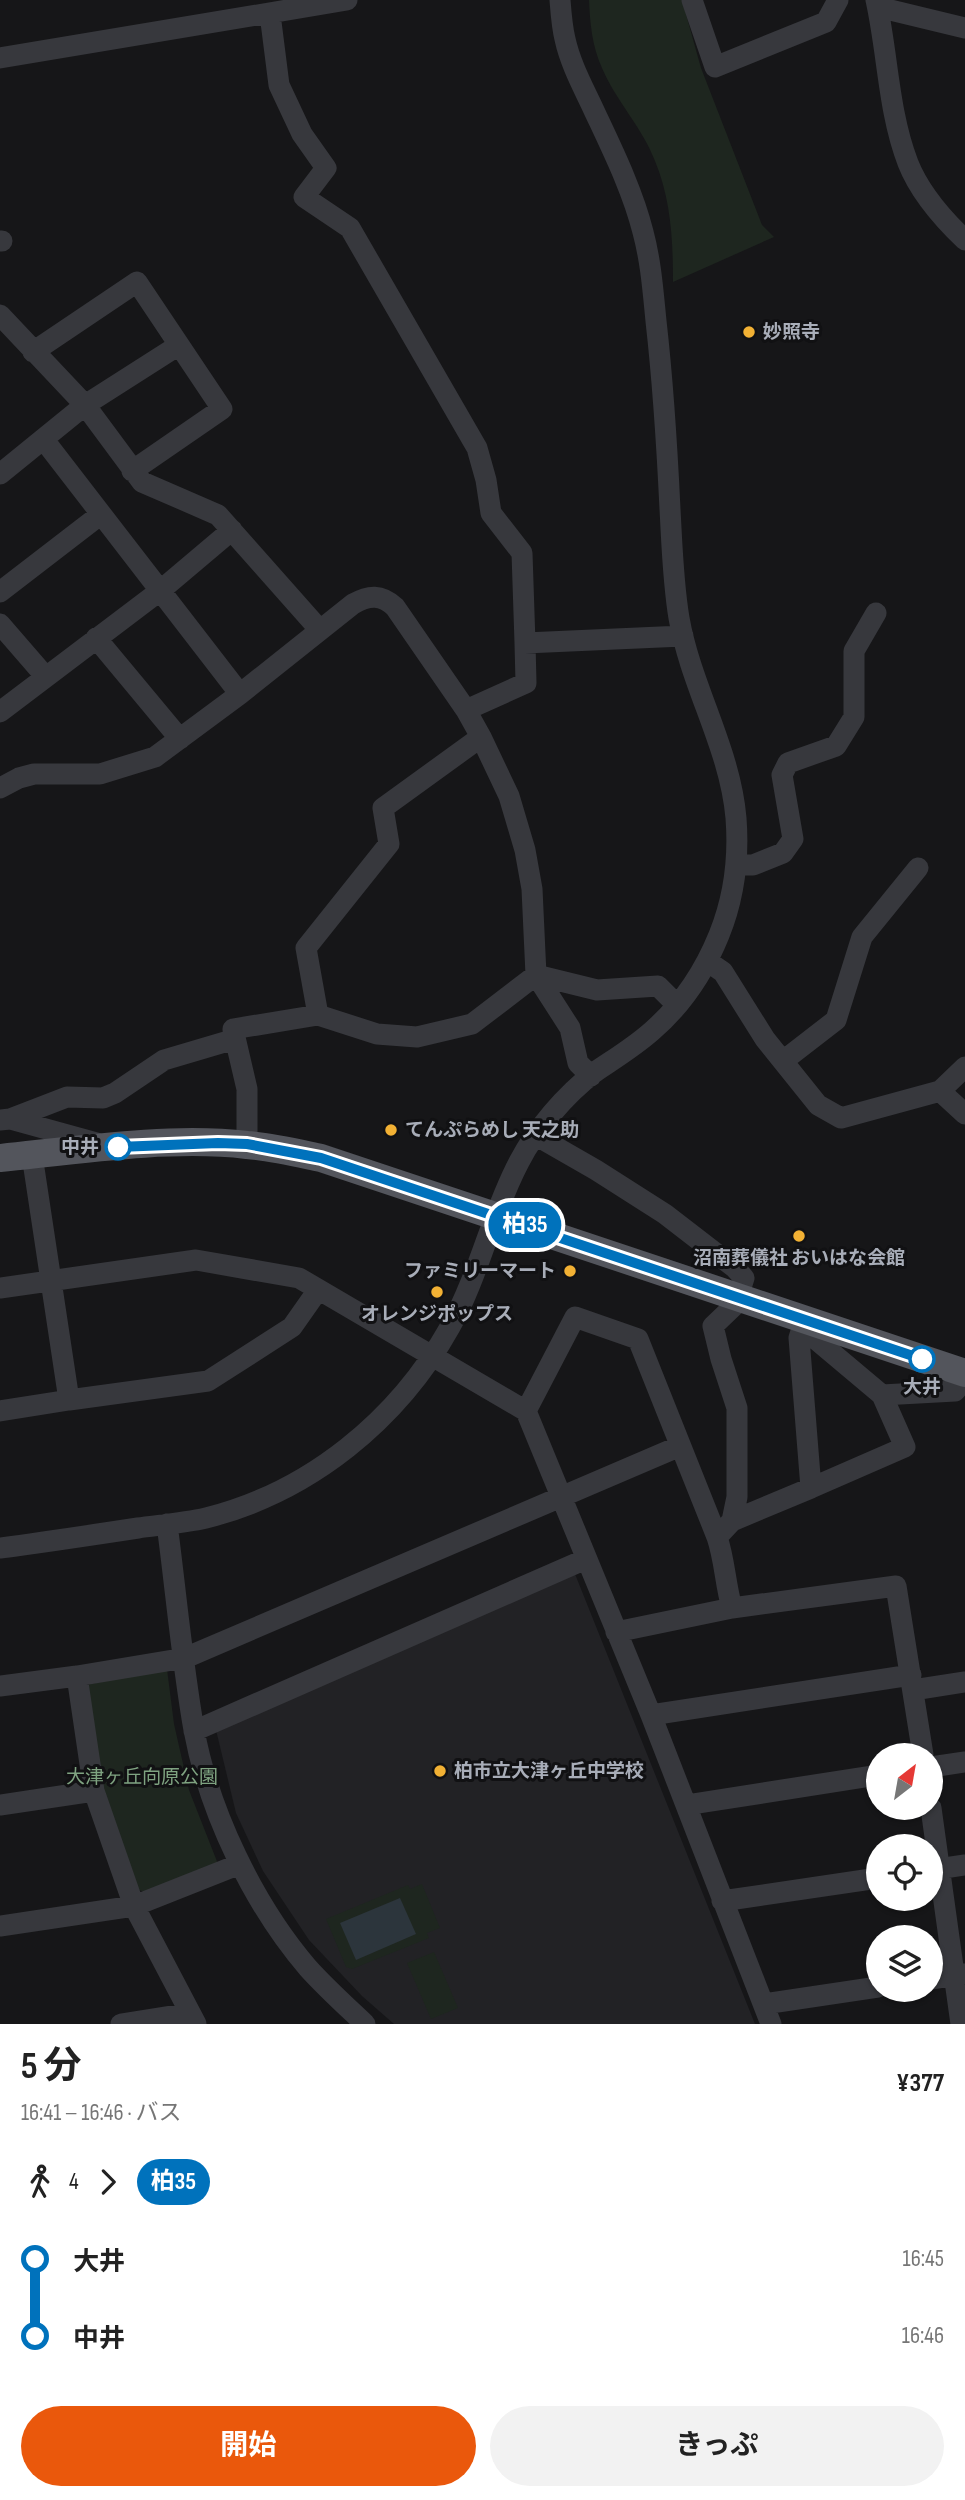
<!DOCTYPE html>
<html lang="ja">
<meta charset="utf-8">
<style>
body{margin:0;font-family:"Sofia Sans Condensed","Noto Sans JP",sans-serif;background:#f2f2f2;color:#222;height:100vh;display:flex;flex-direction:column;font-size:26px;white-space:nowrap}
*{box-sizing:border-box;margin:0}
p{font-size:23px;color:#767676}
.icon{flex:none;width:38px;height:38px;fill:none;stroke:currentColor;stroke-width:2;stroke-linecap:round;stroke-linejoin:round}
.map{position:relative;height:2024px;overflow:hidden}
.side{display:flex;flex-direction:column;background:#fff;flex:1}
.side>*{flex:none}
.badge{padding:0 14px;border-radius:23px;font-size:24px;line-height:46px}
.needle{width:46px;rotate:31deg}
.fabs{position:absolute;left:866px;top:1743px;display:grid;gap:14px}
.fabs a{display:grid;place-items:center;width:77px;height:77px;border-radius:50%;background:#fff;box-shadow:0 2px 5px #0004;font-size:35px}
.map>.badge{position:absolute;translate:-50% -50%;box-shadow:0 0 0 4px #fff}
.legs{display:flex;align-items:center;gap:10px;height:77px;padding:0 21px;font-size:23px}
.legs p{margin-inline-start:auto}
.overview{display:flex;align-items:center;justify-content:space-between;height:119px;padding:0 21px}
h1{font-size:38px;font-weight:700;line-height:52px}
.primary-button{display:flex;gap:14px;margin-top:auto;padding:14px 21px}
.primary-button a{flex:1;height:80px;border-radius:42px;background:#ea580c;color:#fff;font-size:28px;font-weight:700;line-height:80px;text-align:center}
.primary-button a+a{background:#f2f2f2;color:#222}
ul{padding:0 21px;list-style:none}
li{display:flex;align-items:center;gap:24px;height:77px;font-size:26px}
li i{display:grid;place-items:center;width:10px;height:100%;margin:0 9px;background:currentColor}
li i::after{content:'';width:18px;height:18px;margin:-9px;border:5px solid;border-radius:50%;background:#fff}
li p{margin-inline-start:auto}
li:first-child i{background:linear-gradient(#0000 50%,currentColor 0)}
li:last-child i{background:linear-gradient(currentColor 50%,#0000 0)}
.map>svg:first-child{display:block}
.built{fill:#222225}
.green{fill:#1e261f}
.water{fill:#2c353c}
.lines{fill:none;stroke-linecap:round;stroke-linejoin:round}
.minor{stroke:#37383d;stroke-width:21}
.major{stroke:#53555c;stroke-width:28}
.line-1-casing{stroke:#fff;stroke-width:16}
.line-1{stroke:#0072bc;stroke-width:10}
.poi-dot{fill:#f2b134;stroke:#111113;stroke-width:2.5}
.stop-1-dot{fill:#fff;stroke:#0072bc;stroke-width:3.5}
.labels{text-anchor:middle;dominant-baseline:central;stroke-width:6;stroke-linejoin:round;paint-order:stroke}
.poi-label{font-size:19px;font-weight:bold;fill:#a8adb8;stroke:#111113;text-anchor:start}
.stop-label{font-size:19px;font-weight:bold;fill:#a8adb8;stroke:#111113;text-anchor:end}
.park-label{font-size:19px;fill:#7fa381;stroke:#111113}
</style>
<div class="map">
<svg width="965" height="2024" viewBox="0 0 965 2024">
<rect width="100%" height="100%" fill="#161618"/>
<!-- built -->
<path class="built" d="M575 1574 755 2024H394L362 1996 309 1940 263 1871 236 1813 216 1730Z"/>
<!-- green -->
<path class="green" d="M589 0H682L701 68 762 225 774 237 673 282C673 240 671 200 655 161 642 127 616 101 602 68 592 46 590 23 589 0Z
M167 1669 174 1724 189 1790 218 1864 144 1892 137 1889 100 1788 86 1685Z
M422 1884 440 1928 427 1933 429 1938 352 1969 346 1967 326 1919 408 1885 410 1889Z
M434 1952 458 2008 431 2019 407 1963Z"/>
<!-- water -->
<path class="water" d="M400 1898 416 1934 356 1960 340 1923Z"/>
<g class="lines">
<!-- minor -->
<path class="minor" d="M692 0 715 67 826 22 838 0
M876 0C888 54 888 111 908 163 919 191 944 220 965 240
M878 7 965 28
M270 14 279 85 302 134 326 168 304 197 350 228 477 448 486 480 491 513 522 553 525 643
M0 58 347 0
M0 241H2
M0 315 85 405 142 482 218 515 319 629
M33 352 137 282 222 409 132 471
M44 440 240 694
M0 474 85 405 179 345
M0 592 100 515
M0 624 45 676
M96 638 180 739
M466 710 526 683 525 643 683 636
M0 712 161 590 232 530
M0 788 19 778 34 774H100L155 757 240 694 353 604C369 595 381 594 395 607L466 710 481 737 509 796 525 850 532 889 536 975 570 1028 578 1063 591 1076
M736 865H753L783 853 793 839 782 775 788 763 836 746 854 717V651L876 613
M707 961 723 972 765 1039 818 1105 841 1118 940 1091 965 1114
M318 1015 377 1034 417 1037 472 1024 536 975 597 990 658 986 677 1005
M783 1061 836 1020 862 937 918 868
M940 1091 965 1067
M10 1119 97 1143
M0 1120 10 1119 67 1097 103 1098 115 1093 164 1060 235 1039
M535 1135 596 1170 665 1214 735 1268 744 1278 736 1304 713 1326 721 1359 737 1408V1497L732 1521 717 1537
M247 1145V1089L233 1029 318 1015 306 948 389 844 383 808 481 737
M0 1288 196 1260 299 1278 526 1411 575 1317 638 1339 717 1537C725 1561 725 1583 732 1608
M799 1338 813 1337 882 1395
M69 1400 208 1381 292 1327 318 1290
M0 1411 69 1400 32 1155
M526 1411 651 1715 771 2024
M811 1488 905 1447 882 1395 955 1391 965 1379
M732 1521 811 1488 799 1338 805 1319
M167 1524C176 1592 182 1662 194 1730 209 1812 254 1905 308 1968 326 1988 346 2006 365 2024
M0 1548C46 1542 92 1535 138 1528 160 1525 184 1523 206 1518 310 1492 398 1420 450 1327 479 1275 491 1215 519 1162 536 1129 565 1095 595 1072 614 1059 634 1047 652 1031 682 1005 704 972 719 935 734 898 739 857 736 818 730 748 691 687 679 618 673 582 672 545 670 509 667 446 663 383 656 321 653 291 651 262 643 232 632 188 610 145 591 104 581 83 570 62 565 39 562 27 561 13 560 0
M616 1632 732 1608 896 1586 923 1755
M77 1676 94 1791 134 1906 196 2024
M0 1686 77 1676 185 1658 680 1446
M913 1690 965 1682
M651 1715 911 1675
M194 1731 586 1559
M931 1767 965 1762
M0 1805 94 1791
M686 1805 878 1775
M931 1808 961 2024
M931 1870 965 1865
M722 1901 878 1878
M0 1926 134 1906 240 1864
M931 1979 965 1974
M764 2004 878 1987
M121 2024 190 2013"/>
<!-- major -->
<path class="major" d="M0 1158C77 1150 171 1136 247 1145 272 1147 297 1153 321 1158L965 1373"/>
</g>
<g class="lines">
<!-- line-1 casing -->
<g class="line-1-casing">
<path id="line-1" d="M118 1147 218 1143 247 1144 321 1158 922 1359"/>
</g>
<!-- line-1 -->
<use href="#line-1" class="line-1"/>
</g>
<!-- markers -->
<g class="poi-dot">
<circle cx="749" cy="332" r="7"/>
<circle cx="391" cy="1130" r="7"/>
<circle cx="799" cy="1236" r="7"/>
<circle cx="570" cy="1271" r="7"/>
<circle cx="437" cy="1292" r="7"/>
<circle cx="440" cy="1771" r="7"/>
</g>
<g class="stop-1-dot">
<circle cx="118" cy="1147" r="12"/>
<circle cx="922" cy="1359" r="12"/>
</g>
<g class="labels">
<!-- poi labels -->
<g class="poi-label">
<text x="763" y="332">妙照寺</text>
<text x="405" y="1130">てんぷらめし 天之助</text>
<text x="799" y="1258" text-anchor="middle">沼南葬儀社 おいはな会館</text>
<text x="556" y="1271" text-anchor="end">ファミリーマート</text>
<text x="437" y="1314" text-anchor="middle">オレンジポップス</text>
<text x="454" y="1771">柏市立大津ヶ丘中学校</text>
</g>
<!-- stop labels -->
<g class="stop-label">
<text x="99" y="1147">中井</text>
<text x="922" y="1387" text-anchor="middle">大井</text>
</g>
<!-- park labels -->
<g class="park-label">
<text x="142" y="1777">大津ヶ丘向原公園</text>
</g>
</g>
</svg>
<div class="fabs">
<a><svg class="needle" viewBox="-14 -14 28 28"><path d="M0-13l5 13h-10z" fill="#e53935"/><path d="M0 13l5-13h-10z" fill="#767676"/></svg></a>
<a><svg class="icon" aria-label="locate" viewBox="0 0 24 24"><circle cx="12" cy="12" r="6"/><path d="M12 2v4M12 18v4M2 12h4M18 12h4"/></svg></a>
<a><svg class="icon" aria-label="layers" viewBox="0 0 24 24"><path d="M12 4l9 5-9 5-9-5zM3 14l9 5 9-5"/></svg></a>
</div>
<b class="badge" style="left:525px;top:1225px;background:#0072bc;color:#fff">柏35</b>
</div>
<section class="side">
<div class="overview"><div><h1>5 分</h1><p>16:41 – 16:46 · バス</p></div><b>¥377</b></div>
<div class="legs"><svg class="icon" aria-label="walk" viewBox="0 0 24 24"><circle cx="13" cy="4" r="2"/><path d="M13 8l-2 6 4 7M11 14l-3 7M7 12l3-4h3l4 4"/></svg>4<svg class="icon" aria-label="forward" viewBox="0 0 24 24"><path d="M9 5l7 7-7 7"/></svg><b class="badge" style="background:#0072bc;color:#fff">柏35</b></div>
<ul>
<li><i style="color:#0072bc"></i><b>大井</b><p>16:45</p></li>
<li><i style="color:#0072bc"></i><b>中井</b><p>16:46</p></li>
</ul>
<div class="primary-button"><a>開始</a><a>きっぷ</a></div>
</section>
